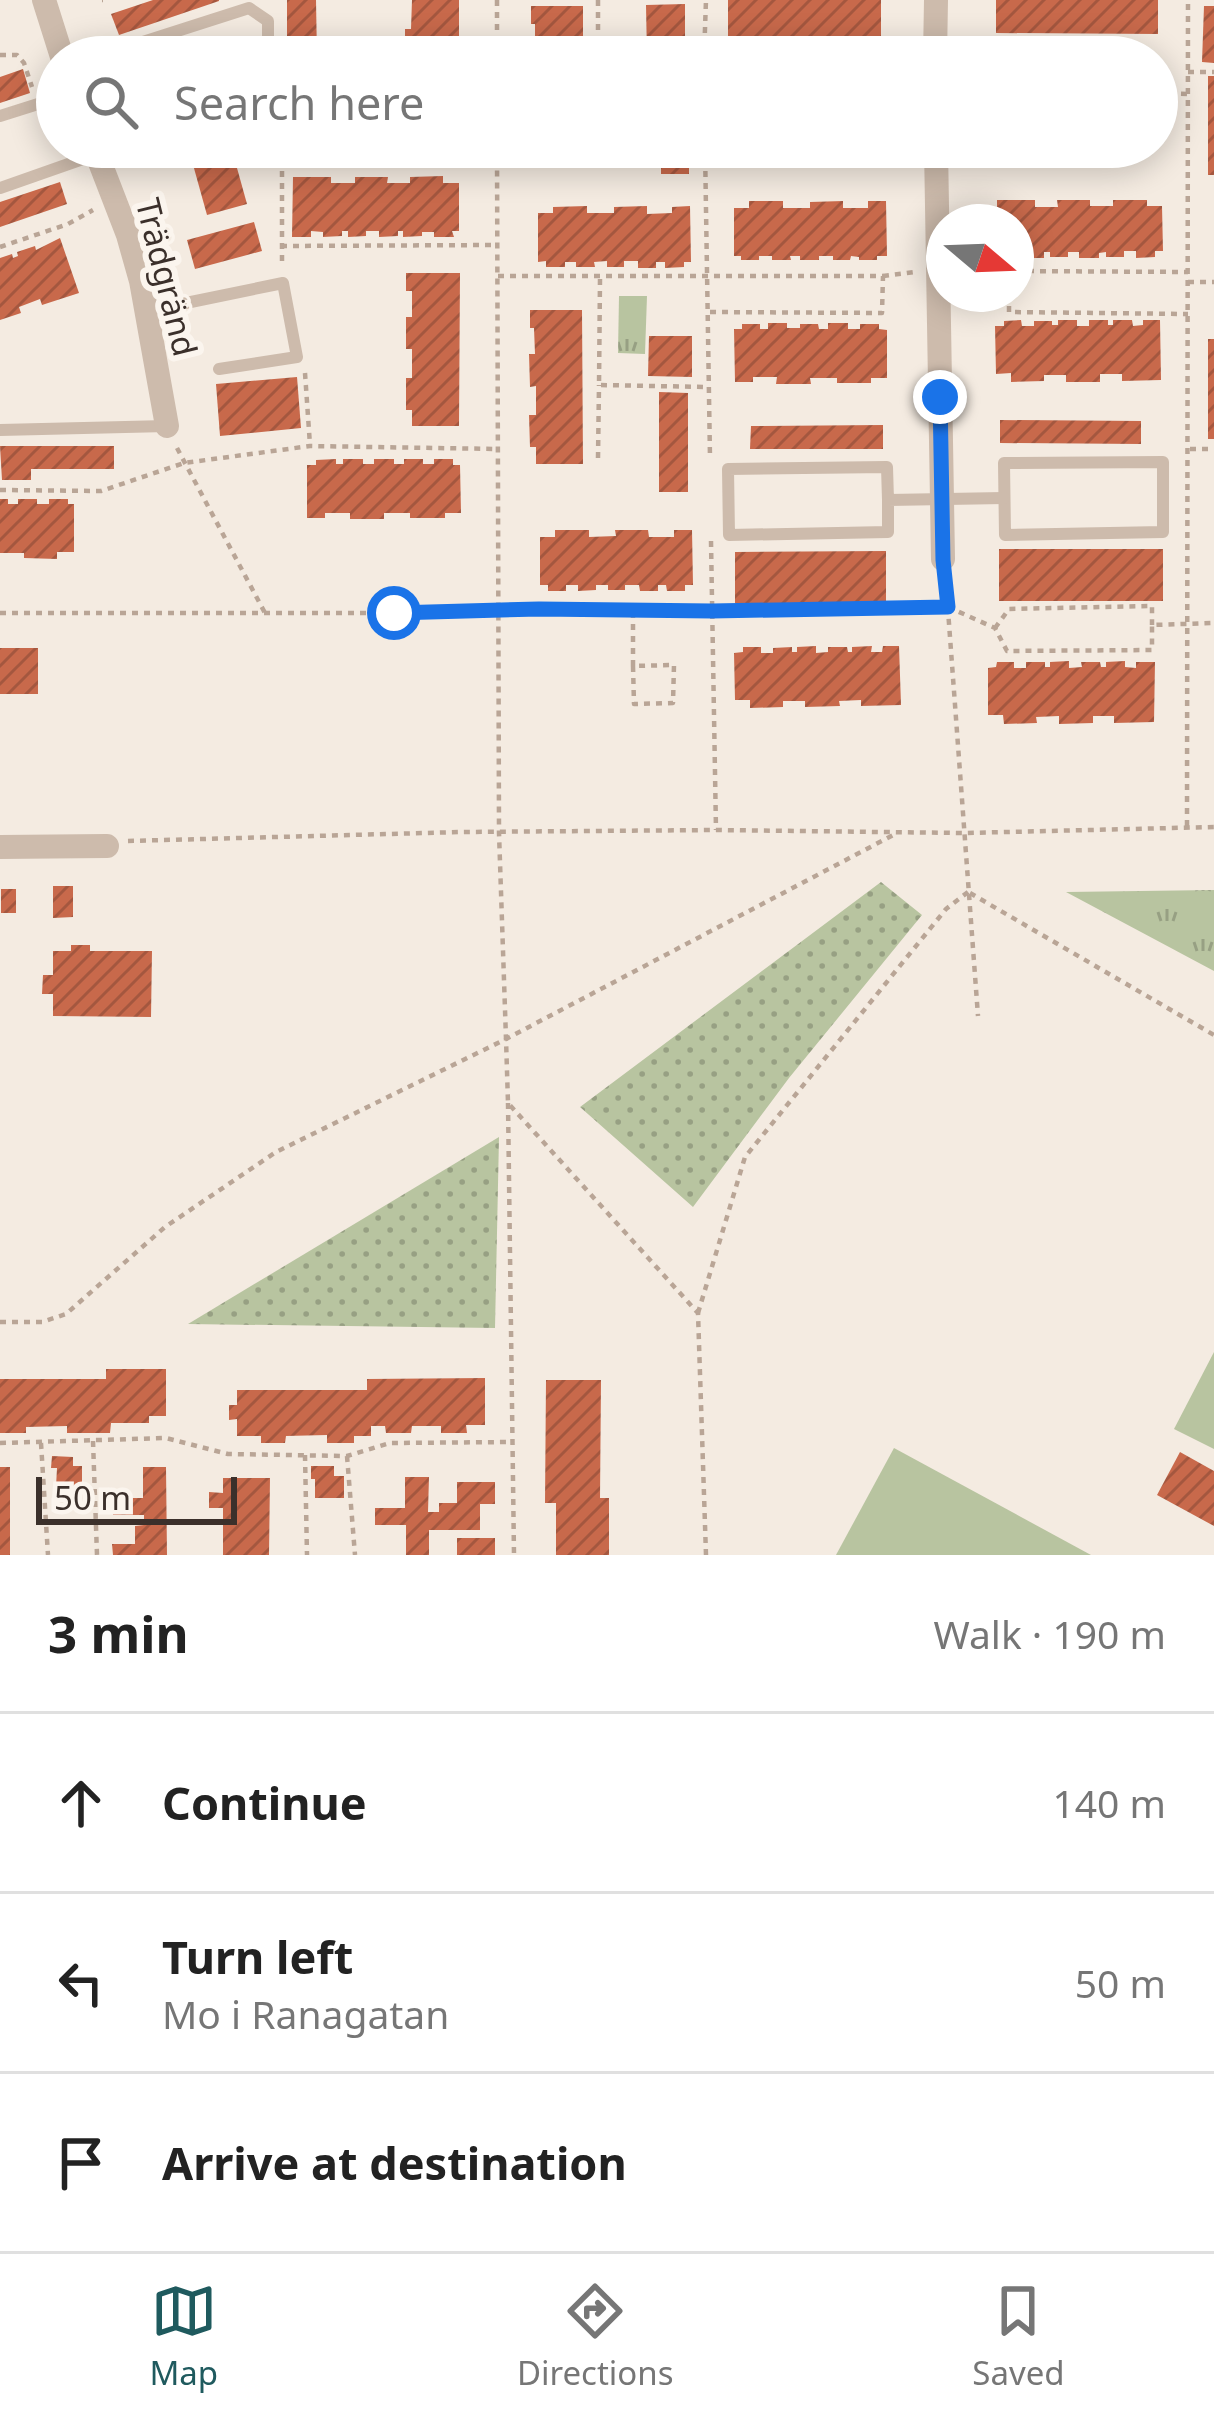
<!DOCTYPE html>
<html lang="en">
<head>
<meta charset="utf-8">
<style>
  body { margin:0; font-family:"Noto Sans",sans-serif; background:#f2f2f2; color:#222 }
  .compass { position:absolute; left:926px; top:204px; width:108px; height:108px; border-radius:50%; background:#fff; box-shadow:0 6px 30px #0003; rotate:109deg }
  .scale { position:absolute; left:36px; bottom:30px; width:201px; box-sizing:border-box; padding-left:12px; border:6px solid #3b302b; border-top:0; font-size:33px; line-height:42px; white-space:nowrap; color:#3b302b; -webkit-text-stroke:9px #fbf5ee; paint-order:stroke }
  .stop { position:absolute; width:36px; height:36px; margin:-27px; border:9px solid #1a73e8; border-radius:50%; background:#fff }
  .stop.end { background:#1a73e8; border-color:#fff; box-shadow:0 3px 12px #0008 }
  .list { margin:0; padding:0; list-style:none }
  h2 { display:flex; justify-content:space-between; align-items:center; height:156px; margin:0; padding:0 48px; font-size:51px }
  h2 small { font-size:39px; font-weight:400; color:#767676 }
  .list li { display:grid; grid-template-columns:78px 1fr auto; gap:36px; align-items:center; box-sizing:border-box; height:180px; padding:0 48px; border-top:3px solid #e0e0e0 }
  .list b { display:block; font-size:45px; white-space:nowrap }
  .list p { margin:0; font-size:39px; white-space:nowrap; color:#767676 }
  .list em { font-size:39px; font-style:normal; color:#767676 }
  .icon { flex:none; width:66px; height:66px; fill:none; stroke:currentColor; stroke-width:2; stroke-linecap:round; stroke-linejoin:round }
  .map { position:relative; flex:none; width:1214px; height:1555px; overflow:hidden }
  .search { position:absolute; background:#fff; box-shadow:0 6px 30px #0003; left:36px; right:36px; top:36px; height:132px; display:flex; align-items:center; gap:30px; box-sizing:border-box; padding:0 42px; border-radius:66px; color:#767676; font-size:45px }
  .sheet { height:696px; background:#fff }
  nav { display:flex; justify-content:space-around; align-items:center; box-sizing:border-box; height:168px; border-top:3px solid #e0e0e0; background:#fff; font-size:33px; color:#767676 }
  nav a { display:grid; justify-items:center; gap:6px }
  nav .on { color:#1f5a5e }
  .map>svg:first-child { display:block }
  .grass { fill:url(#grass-dots) }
  .park { fill:url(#park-tufts) }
  .pitch { fill:#b8c4a0 }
  .building { fill:url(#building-hatch) }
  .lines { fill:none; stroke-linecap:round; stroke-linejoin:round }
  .path { stroke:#b9a596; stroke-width:4.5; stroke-dasharray:6 6; stroke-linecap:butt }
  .lane { stroke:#cdbbac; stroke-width:12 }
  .street { stroke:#cdbbac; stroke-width:24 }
  .route { stroke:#1a73e8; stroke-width:15 }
  .labels { text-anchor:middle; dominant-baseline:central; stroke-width:12; stroke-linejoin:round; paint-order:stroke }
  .street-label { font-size:33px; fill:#3b302b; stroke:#fbf5ee }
</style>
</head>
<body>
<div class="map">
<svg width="1214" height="1555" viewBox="0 0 1214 1555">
  <defs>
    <pattern id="grass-dots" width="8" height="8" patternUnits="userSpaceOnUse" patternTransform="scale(3)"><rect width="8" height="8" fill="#b8c4a0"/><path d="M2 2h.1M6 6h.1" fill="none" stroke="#97a083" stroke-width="1.8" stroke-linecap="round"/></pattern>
    <pattern id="park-tufts" width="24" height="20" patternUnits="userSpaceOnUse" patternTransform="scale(3)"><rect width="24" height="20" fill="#b8c4a0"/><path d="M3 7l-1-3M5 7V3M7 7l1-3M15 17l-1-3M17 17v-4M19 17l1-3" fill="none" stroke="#97a083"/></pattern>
    <pattern id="building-hatch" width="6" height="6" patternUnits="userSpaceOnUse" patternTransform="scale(3)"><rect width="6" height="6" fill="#c8694b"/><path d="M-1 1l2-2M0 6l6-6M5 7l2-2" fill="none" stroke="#a4573f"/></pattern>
  </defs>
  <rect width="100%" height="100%" fill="#f4ebe1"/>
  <g class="grass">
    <path d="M881 882 922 915 789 1078 693 1207 580 1107Z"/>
    <path d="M499 1137 495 1328 188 1324Z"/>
  </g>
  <g class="park">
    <path d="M619 296H647L645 354 618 353Z"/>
    <path d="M1214 890V971L1066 892Z"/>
  </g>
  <g class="pitch">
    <path d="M1214 1352V1449L1174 1429Z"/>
    <path d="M894 1448 1091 1555H836Z"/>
  </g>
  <g class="building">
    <path d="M153 0H219V1L119 35 111 14Z"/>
    <path d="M287 0H316L317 57H287Z"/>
    <path d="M412 0H459V57H405V29H411Z"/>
    <path d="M728 0H881V40L728 39Z"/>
    <path d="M996 0H1158V34L996 33Z"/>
    <path d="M685 4V57H647L646 5Z"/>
    <path d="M531 6H583V57H530V49H535V24H531Z"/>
    <path d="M1204 6H1214V63L1202 62Z"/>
    <path d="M23 69 30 93 0 103V77Z"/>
    <rect x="1208" y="76" width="6" height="99"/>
    <rect x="536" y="147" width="47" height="10"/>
    <rect x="661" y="147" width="28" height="27"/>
    <rect x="748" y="147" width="132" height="16"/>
    <rect x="996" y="147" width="143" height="10"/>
    <path d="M232 150 247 204 207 215 192 161Z"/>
    <path d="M443 176V183H459V231H452L454 237H434V232H422V236L403 237V231H398V236L379 237V231H366V236L348 237V231H342V236L323 237V232L311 231V237H292L293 177H331V183H355V177H388L387 183H410V177Z"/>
    <path d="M60 182 67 204 0 227V202Z"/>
    <path d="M997 200H1035V207H1058L1057 200H1090V206H1113V200H1147V206H1162L1163 251H1155V257L1136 258V251H1124V257H1106V252L1099 253V258H1079V252H1068V257H1050V252H1044V258H1024V252H1016V222H997Z"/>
    <path d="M749 201H783V208H810V202L843 201V208H868V201H886L887 256H877V260H859V257L851 256 850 260H833V256H819V260H800V256H790L791 260H772V256H759V260H741V256H734V208H749Z"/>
    <path d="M587 206V213H614V207L647 206V214L672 213V207L690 206 691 262H684V267L665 268V262H656V268H638V261H624V267H607V261L594 262 595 267H576V262H565V267H546V261L538 262V213H553V207Z"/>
    <path d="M254 222 262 251 195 269 187 240Z"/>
    <path d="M60 238 79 293 42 305 40 299 19 307 21 313 0 320V258L12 254 13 258 18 256 17 252 35 246 36 250Z"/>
    <path d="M406 273H460L459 426H412V410H406V378H412V349H406V317H412V291H406Z"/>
    <path d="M530 310H582L583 464H536V447H530L529 415H536V386L530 387 529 354H535L534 328H530Z"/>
    <path d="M1021 320 1022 326H1034V321H1052V325H1058V320H1077V326H1089V320H1108V325H1113V320H1132L1133 326 1143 325V320H1160L1161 380 1122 381V374H1100V382H1066V375H1044V381L1011 382V373L996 374 995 326H1004V321Z"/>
    <path d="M768 323H787V328H800V324H818L819 329H828V323H848V329H860V324H879V329L887 330V378H871V383H837V378H810L811 384H776L777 377H753V382H735L734 329H742V324H760V329H768Z"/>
    <path d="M649 336H692V377L648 376Z"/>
    <rect x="1208" y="339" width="6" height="100"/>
    <path d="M297 377 301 428 220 436 216 384Z"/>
    <path d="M659 392 688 393V492H659Z"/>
    <path d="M1000 420 1141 421V444L1000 443Z"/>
    <path d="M883 425V449H750L751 426Z"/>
    <path d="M0 446H114V469H31V480H2Z"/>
    <path d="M336 459V464H343V459H363V464H374V459H394V464H404V459H423V464H434V459H453V465H460L461 513H445V518H410V513H384V519H350V513H325V518H307V465H316V460Z"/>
    <path d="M0 499H8V504H18V499H37V504H49V499H68V504H74V552H57V559L24 558V553H0Z"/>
    <path d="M555 530H589V537L616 536 615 530H648L649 537H674V530H692L693 585H685V591H667L666 585H658V591H640L639 585H625V590H608V585H596V590L578 591V585H566V591H548V585H540V537H555Z"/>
    <rect x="999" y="549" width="164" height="52"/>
    <path d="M886 551V603H735V552Z"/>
    <path d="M816 646V653L828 652V647H847L848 652H852V647L872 646 871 652H882L883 646H899L901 705 861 706V700L839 701 840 706 805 707V701H783V707L750 708V700H735L734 653 743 652V647H761V653H773V648L792 647V652H797V647Z"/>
    <rect x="0" y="648" width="38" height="46"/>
    <path d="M1069 661V668L1082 667 1081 662H1100L1101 667H1106V662L1125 661V667L1136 668V662H1155L1154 722 1114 723V716H1093V723L1059 724V716L1036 717 1037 723 1004 724 1003 715H988V668L996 667 997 662H1014V668H1026V662H1045V667H1050V662Z"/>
    <path d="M53 886H73V917L53 918Z"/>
    <rect x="1" y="889" width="15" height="24"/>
    <path d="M71 945H90V951H152L151 1017 53 1016V994H42L43 975H53V951H71Z"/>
    <path d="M106 1369H166V1416H149V1423H111L110 1433H67V1426L26 1427V1433H0V1379H106Z"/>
    <path d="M485 1378V1425H466L467 1433H441V1426H412L411 1433H386L385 1426H371V1436H354V1443H327V1435L286 1436 285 1443H261V1436H237V1419L229 1420V1405H237V1390H367V1379Z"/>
    <path d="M546 1380H601L600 1498H609V1555H556V1503H545Z"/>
    <path d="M1180 1452 1214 1471V1526L1157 1495Z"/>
    <path d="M52 1456 73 1457V1466H82V1488L56 1487 57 1468H51Z"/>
    <path d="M311 1466H334V1476H344V1498H315V1479H311Z"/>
    <rect x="0" y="1467" width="10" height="88"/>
    <path d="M143 1467H166L167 1555H113L112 1544H135V1526L144 1525V1515H113V1498H143Z"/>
    <path d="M405 1477H429L428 1512H439V1503H457V1482H495V1504H480V1530H429V1555H406V1525H375V1508H405Z"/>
    <path d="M223 1478H270L269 1555H223V1508H209V1492L223 1493Z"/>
    <rect x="457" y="1538" width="38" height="17"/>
  </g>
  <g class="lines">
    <g class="path">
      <path d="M102 0H103"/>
      <path d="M497 0V57"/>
      <path d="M598 0V57"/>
      <path d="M0 55H17L24 63 32 87"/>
      <path d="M704 57 706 0"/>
      <path d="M1188 72H1214"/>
      <path d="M1157 93 1187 94"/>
      <path d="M282 147V267"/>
      <path d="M599 147 600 156"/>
      <path d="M705 147 710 458"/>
      <path d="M281 246 497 245"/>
      <path d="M0 247 68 224 93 210"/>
      <path d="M1016 271 1188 272"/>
      <path d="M498 276H883L882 313 708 312"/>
      <path d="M883 276 914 272"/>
      <path d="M600 279 599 385 709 387"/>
      <path d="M1188 282H1214"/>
      <path d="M1009 294V312L1188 314"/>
      <path d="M305 373 310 445"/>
      <path d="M177 448 265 613"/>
      <path d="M1190 449H1214"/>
      <path d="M598 458 599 385"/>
      <path d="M0 490 101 491 184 463 310 446 498 449"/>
      <path d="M711 541 716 830"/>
      <path d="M946 583 978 1016"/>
      <path d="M0 613H437L539 609 712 611 948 607 995 628 1007 651 1152 650V625L1214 623"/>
      <path d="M995 628 1009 609 1152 606V625"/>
      <path d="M633 666 634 704 673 703 674 665 633 666V611"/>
      <path d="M1187 826 1188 0"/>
      <path d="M128 841 462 832 716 830 965 833 1214 827"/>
      <path d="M970 893 1214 1035"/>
      <path d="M508 1103 514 1555"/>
      <path d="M698 1313 745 1157 946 909 968 892"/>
      <path d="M0 1322H42L66 1314 165 1227 276 1152 506 1039 499 833 497 147"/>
      <path d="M93 1441 97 1555"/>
      <path d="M0 1443 166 1438 228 1454 347 1456 390 1443 511 1442"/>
      <path d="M41 1443 48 1555"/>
      <path d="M305 1455 307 1555"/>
      <path d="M347 1456 355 1555"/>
      <path d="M706 1555 698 1313 508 1103 506 1039 897 833"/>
    </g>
    <g class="lane">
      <path d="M96 57 249 8 268 21V57"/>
      <path d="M1007 57H1026"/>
      <path d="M0 116 57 98"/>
      <path d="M0 188 97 154"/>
      <path d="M147 311 283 283 297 357 219 369"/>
      <path d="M0 430 167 426"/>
      <path d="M1163 462V532L1005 535 1004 463Z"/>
      <path d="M888 500V532L729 535 728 469 887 467 888 500 1004 498"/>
    </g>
    <g class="street">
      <path d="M44 0 62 57"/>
      <path d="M935 57 936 0"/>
      <path d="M94 147 128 235 141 281 167 426"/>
      <path d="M936 147 943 559"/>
      <path d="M0 847 107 846"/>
    </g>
  </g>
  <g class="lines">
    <path class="route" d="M394 613 539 609 712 611 948 607 943 560 940 397"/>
  </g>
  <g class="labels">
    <g class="street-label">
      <text transform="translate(167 277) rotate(76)">Trädgränd</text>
    </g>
  </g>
</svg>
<svg class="compass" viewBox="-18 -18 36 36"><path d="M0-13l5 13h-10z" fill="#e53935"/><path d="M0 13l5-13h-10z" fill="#767676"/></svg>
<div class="scale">50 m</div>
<div class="stop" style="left:394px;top:613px"></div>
<div class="stop end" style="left:940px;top:397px"></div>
<div class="search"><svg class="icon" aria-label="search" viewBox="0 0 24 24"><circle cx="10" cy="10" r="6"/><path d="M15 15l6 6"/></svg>Search here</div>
</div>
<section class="sheet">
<h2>3 min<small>Walk · 190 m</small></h2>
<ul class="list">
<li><svg class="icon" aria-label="ahead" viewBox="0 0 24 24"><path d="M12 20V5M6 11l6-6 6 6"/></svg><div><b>Continue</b></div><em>140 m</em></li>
<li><svg class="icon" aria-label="left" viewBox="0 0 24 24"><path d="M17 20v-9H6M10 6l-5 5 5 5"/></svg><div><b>Turn left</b><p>Mo i Ranagatan</p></div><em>50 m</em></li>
<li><svg class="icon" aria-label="arrive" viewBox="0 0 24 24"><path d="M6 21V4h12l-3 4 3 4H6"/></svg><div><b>Arrive at destination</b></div></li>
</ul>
</section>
<nav>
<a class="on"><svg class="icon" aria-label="map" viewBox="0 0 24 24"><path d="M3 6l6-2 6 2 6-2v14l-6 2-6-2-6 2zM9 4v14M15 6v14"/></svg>Map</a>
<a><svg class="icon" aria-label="directions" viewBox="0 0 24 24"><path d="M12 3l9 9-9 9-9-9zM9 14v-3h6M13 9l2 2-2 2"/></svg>Directions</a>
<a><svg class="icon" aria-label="saved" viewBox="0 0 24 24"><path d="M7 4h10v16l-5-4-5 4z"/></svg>Saved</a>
</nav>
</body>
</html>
